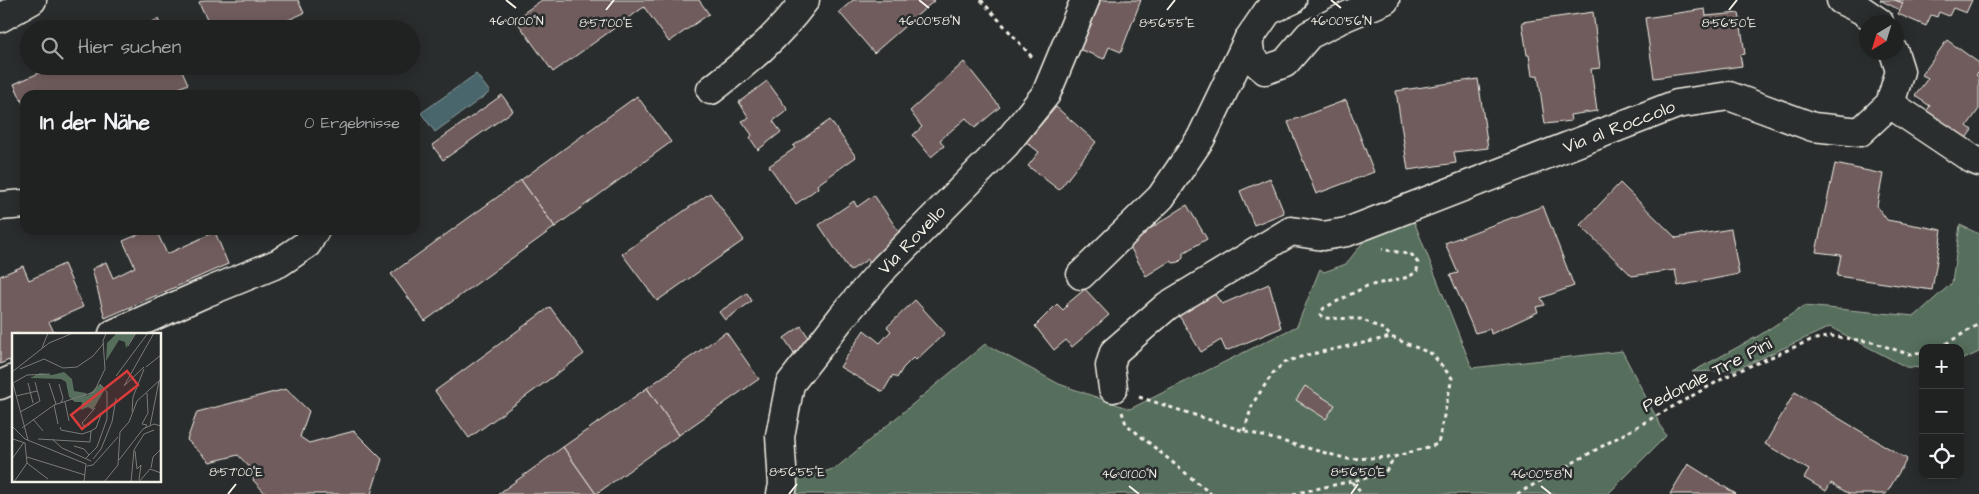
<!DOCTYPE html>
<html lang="de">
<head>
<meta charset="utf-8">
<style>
  body { margin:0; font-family:"Architects Daughter",sans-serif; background:#2d2f2f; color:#f1f3f6 }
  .controls { position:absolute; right:15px; bottom:15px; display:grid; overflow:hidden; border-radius:10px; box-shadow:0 2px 12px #0003 }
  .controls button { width:45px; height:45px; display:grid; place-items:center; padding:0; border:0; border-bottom:1px solid #3d3f40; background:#202222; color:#f1f3f6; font:25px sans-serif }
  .compass { position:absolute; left:1859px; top:15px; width:45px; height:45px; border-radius:50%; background:#202222; box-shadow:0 2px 12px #0003; rotate:218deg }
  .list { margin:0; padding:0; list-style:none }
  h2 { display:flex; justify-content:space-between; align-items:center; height:65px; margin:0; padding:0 20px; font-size:21px }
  h2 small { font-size:16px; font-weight:400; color:#a2a4a5 }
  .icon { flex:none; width:28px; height:28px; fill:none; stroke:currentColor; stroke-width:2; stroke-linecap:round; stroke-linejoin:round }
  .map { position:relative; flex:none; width:1979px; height:494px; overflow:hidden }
  .search { position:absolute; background:#202222; box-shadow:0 2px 12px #0003; left:20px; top:20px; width:400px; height:55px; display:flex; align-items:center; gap:12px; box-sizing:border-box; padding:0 18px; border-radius:28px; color:#a2a4a5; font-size:19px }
  .panel { position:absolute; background:#202222; box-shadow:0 2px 12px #0003; left:20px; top:90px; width:400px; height:145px; border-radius:15px }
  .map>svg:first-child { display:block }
  .green { fill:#566e5c; stroke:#a5b0a2 }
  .water { fill:#48666c; stroke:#8d9e9e }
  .building { fill:#6f5c5c; stroke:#f4f1e8 }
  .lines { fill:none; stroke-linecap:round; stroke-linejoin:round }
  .minor-casing { stroke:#f4f1e8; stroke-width:31 }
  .path { stroke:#f4f1e8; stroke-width:3; stroke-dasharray:4 4; stroke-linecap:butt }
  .minor { stroke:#2a2d2e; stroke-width:28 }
  .ticks { fill:none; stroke:#f4f1e8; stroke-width:2 }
  .labels { text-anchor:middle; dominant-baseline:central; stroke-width:5; stroke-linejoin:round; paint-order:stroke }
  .street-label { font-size:18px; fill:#f4f1e8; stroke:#2a2d2e }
  .inset-road { fill:none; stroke:#7b7b78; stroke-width:1 }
  .view { fill:#d93c3b; fill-opacity:0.15; stroke:#d93c3b; stroke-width:2.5 }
  .inset-edge { fill:none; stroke:#f4f1e8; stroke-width:2.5 }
  .ticks-label { font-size:12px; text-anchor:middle; fill:#f4f1e8; stroke:#2a2d2e; stroke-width:5; stroke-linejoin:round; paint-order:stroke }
</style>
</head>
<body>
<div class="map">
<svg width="1979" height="494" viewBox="0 0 1979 494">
  <rect width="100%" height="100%" fill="#2a2d2e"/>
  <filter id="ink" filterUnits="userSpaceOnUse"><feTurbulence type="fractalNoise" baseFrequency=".02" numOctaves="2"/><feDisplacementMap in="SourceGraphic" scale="10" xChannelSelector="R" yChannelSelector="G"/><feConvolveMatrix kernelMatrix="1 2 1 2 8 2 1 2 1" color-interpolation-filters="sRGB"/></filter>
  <g filter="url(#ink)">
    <g class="green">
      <path d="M1413 219 1472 368 1622 351 1666 436 1608 494H781L783 485 836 468 985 344 1059 384 1130 409 1297 326 1320 269 1324 272 1346 264 1364 241Z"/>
      <path d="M1960 225 1979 234V352L1960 361V348H1923V368L1906 367 1830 327 1735 370 1692 372 1760 335 1804 306 1915 316 1952 283Z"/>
    </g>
    <path class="water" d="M476 74 490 92 435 132 421 113Z"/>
    <g class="building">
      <path d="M204 0H298L304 13 268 29H211L199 2Z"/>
      <path d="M542 0H699L709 14 669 42 644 7 553 72 515 19Z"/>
      <path d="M853 0H935L874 53 839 12Z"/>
      <path d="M1093 0H1141L1121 52 1109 47 1104 59 1074 47Z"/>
      <path d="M1880 0H1895L1903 3 1900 10Z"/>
      <path d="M1895 0H1972L1966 13 1953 8 1949 16 1939 12 1937 17 1931 15 1926 26 1898 14 1903 3Z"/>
      <path d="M1705 9 1706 16 1739 13 1745 54 1740 55 1742 66 1654 78 1645 18Z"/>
      <path d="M1593 12 1600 68 1591 69 1597 111 1570 115 1571 121 1545 124 1538 75 1532 76 1529 55H1527L1522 22Z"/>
      <path d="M158 19 162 29H137Z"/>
      <path d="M1947 40 1979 63V72L1976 75 1979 77V109L1967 126 1972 130 1961 145 1922 117 1930 106 1915 96 1928 78 1922 75Z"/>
      <path d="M964 62 1000 107 975 128 966 118 940 140 944 146 931 157 913 135 922 127 910 111Z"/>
      <path d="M55 66H180L188 84 163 95H25V108L14 84Z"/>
      <path d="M1478 79 1488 148 1454 152 1456 163 1408 170 1396 91Z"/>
      <path d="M767 81 788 110 773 121 781 132 758 150 750 138 752 135 742 121 749 118 739 102Z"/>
      <path d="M502 95 513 111 443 160 432 145Z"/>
      <path d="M637 96 671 142 555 227 521 180Z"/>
      <path d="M1346 100 1374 172 1316 194 1288 122Z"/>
      <path d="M1056 107 1096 142 1059 190 1028 166 1039 152 1026 142Z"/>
      <path d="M830 120 856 157 817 185 818 188 796 204 769 166 795 148 793 146Z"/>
      <path d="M1835 164 1883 174 1877 206 1887 220 1942 230 1932 290 1837 276 1841 255 1816 252Z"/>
      <path d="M1270 178 1284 213 1254 225 1240 191Z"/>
      <path d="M521 180 555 227 425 321 391 274Z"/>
      <path d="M1620 183 1676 238 1731 229 1739 274 1678 286 1675 270 1632 276 1580 225Z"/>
      <path d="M710 193 744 240 657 301 622 254Z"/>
      <path d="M874 195 901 235 885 246 887 250 870 262 868 259 850 271 819 225 854 201 857 207Z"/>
      <path d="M1187 205 1207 239 1183 253V258L1179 262 1174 263 1170 261 1146 276 1128 243Z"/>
      <path d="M1543 206 1574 286 1541 298 1545 305 1536 307 1538 312 1491 334 1490 329 1475 333 1450 275 1458 273 1445 243Z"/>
      <path d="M149 230H156L167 254 215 232 228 264 105 318 92 269 106 262 113 278 135 267 123 241Z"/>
      <path d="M64 264 83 307 49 322 55 334H14V363L11 364 9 360 0 364V276L23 266 29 280Z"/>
      <path d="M1269 284 1281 328 1226 351 1221 340 1201 352 1175 309 1209 287 1222 304Z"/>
      <path d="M1085 289 1109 315 1072 347 1066 340 1054 350 1035 326 1057 304 1063 310 1067 306 1066 305Z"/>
      <path d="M747 293 752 301 725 320 719 312Z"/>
      <path d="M915 300 945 333 916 360 913 358 903 368 897 378 893 375 883 392 840 367 864 330 880 343 891 331 887 327Z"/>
      <path d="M550 307 584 354 469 438 435 391Z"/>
      <path d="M801 326 811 341 794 353 784 338Z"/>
      <path d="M726 332 759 379 679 435 647 388Z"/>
      <path d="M1305 386 1335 405 1326 419 1296 400Z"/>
      <path d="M647 388 679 435 596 494 563 447Z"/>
      <path d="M286 389 309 411 300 437 309 443 354 431 382 459 371 494H266L253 480 255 473 238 455 210 462 187 440 197 412Z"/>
      <path d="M1795 392 1907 459 1886 494H1849L1831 483 1826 491 1804 478 1809 470 1765 444Z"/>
      <path d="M563 447 596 494H498Z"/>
      <path d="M1688 464 1736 494H1670Z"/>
    </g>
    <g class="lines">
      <g class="minor-casing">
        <g id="minor">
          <path d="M1292 0 1268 11 1248 40 1251 58 1265 70 1285 63 1309 35 1347 16 1385 0"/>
          <path d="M1841 0 1860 9 1879 22"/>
          <path d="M0 18 32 0"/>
          <path d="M711 90C748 61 776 39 805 0"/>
          <path d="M1890 104 1972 159 1979 162"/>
          <path d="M0 206 25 204"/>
          <path d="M1081 275 1161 197 1201 138 1248 40"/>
          <path d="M113 334 205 293 279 263 307 244 315 230"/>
          <path d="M0 385 14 379"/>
          <path d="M1113 388 1110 366 1114 352 1167 306 1291 231 1323 236 1347 232 1677 104 1729 96 1813 127 1860 132 1890 104 1900 71 1894 52"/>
          <path d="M781 494 783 485 780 436 790 384 842 317 885 267 1005 145 1046 94 1085 0"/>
        </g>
      </g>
      <g class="path">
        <path d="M981 0 1032 57"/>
        <path d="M1939 348 1979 324"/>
        <path d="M1139 397 1244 431 1348 459 1394 457 1438 444 1452 378 1432 354 1391 337 1385 330 1361 319 1323 318 1320 314 1324 308 1367 286 1409 277 1417 271 1418 263 1412 255 1382 249"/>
        <path d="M1122 412 1126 424 1211 494"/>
        <path d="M1244 431 1253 403 1273 373 1285 362 1307 355 1391 337"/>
        <path d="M1352 482 1362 494"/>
        <path d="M1293 494 1384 474 1394 458"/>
        <path d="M1517 494 1731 374 1811 340 1831 336 1872 342 1908 354 1923 352"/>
      </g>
      <use href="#minor" class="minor"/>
    </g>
  </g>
  <path class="ticks" d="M506 0 516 8M919 0 929 8M1331 0 1341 8M606 10 614 0M1167 10 1175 0M1729 10 1737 0M1129 486 1139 494M1541 486 1551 494M228 494 236 484M789 494 797 484M1351 494 1358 484"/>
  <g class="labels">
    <g class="street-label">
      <text transform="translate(1619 127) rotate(-21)">Via al Roccolo</text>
      <text transform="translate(912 240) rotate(-46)">Via Rovello</text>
      <text transform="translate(1707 375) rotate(-27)">Pedonale Tre Pini</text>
    </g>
  </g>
  <g transform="translate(12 333)">
    <rect width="149" height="149" fill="#2a2d2e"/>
    <path d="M105 0H124L114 15 113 9 107 7 94 28 95 10ZM52 39 60 46 62 58 74 60 75 63 88 51 93 56 81 77 76 74 69 77 70 69H63L57 64 54 49 49 46 18 45 28 40 40 42Z" fill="#566e5c"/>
    <path class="inset-road" d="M116 13 124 0M30 15 36 0M132 34 112 53 142 0M134 34 149 22M8 36 32 26 51 35 65 34 81 23 92 10M0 39 37 10 61 0M104 43 136 0M0 47 16 107M1 50 15 42 38 41M16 50 21 70M37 50 44 71M47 51 51 65 49 70M4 63 25 58M53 69 57 88M42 72 46 91M8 79 28 68 23 49M120 79 121 64 132 36M21 86 31 98M0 93 13 106 74 131 72 149M138 93 147 48M10 95 42 72 82 59 93 36 91 8 94 0M133 95 135 92 130 91 136 80 135 60M79 98 84 95 90 79 77 92 72 93 70 90 83 75M1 106 13 110 15 130M26 106 78 109 79 98 70 101 49 97 48 94M40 106 50 115 79 128M62 113 72 116 77 122M123 118 125 136 129 132 127 147M15 124 73 142M74 125 85 114 95 86V59L88 51M0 126 12 109M81 126 89 116 100 89 104 65M107 127 131 96 142 91 149 93M15 130 36 146M75 133 81 132 106 104M139 135 141 124 149 116M2 149 15 130M92 149 106 132 108 99 117 89 125 68 149 46M119 149 122 117 132 101 142 97M127 149 138 136 149 140"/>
    <path class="view" d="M115 38 126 52 70 96 59 82Z"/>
    <rect width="149" height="149" class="inset-edge"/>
  </g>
  <g class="ticks-label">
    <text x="929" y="25">46°00'58"N</text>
    <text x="1341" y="25">46°00'56"N</text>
    <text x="516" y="25">46°01'00"N</text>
    <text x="606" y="27">8°57'00"E</text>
    <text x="1167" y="27">8°56'55"E</text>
    <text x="1729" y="27">8°56'50"E</text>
    <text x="236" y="476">8°57'00"E</text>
    <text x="797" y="476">8°56'55"E</text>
    <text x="1358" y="476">8°56'50"E</text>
    <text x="1129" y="478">46°01'00"N</text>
    <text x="1541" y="478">46°00'58"N</text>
  </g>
</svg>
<div class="controls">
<button>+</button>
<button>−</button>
<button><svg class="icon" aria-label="locate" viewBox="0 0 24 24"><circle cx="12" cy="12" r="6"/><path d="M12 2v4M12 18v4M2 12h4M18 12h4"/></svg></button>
</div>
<svg class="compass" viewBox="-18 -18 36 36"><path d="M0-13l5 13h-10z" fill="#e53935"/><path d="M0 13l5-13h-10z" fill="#a2a4a5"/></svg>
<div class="search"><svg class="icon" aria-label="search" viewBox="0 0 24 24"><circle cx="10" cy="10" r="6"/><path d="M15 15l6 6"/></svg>Hier suchen</div>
<section class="panel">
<h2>In der Nähe<small>0 Ergebnisse</small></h2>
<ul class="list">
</ul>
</section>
</div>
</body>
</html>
